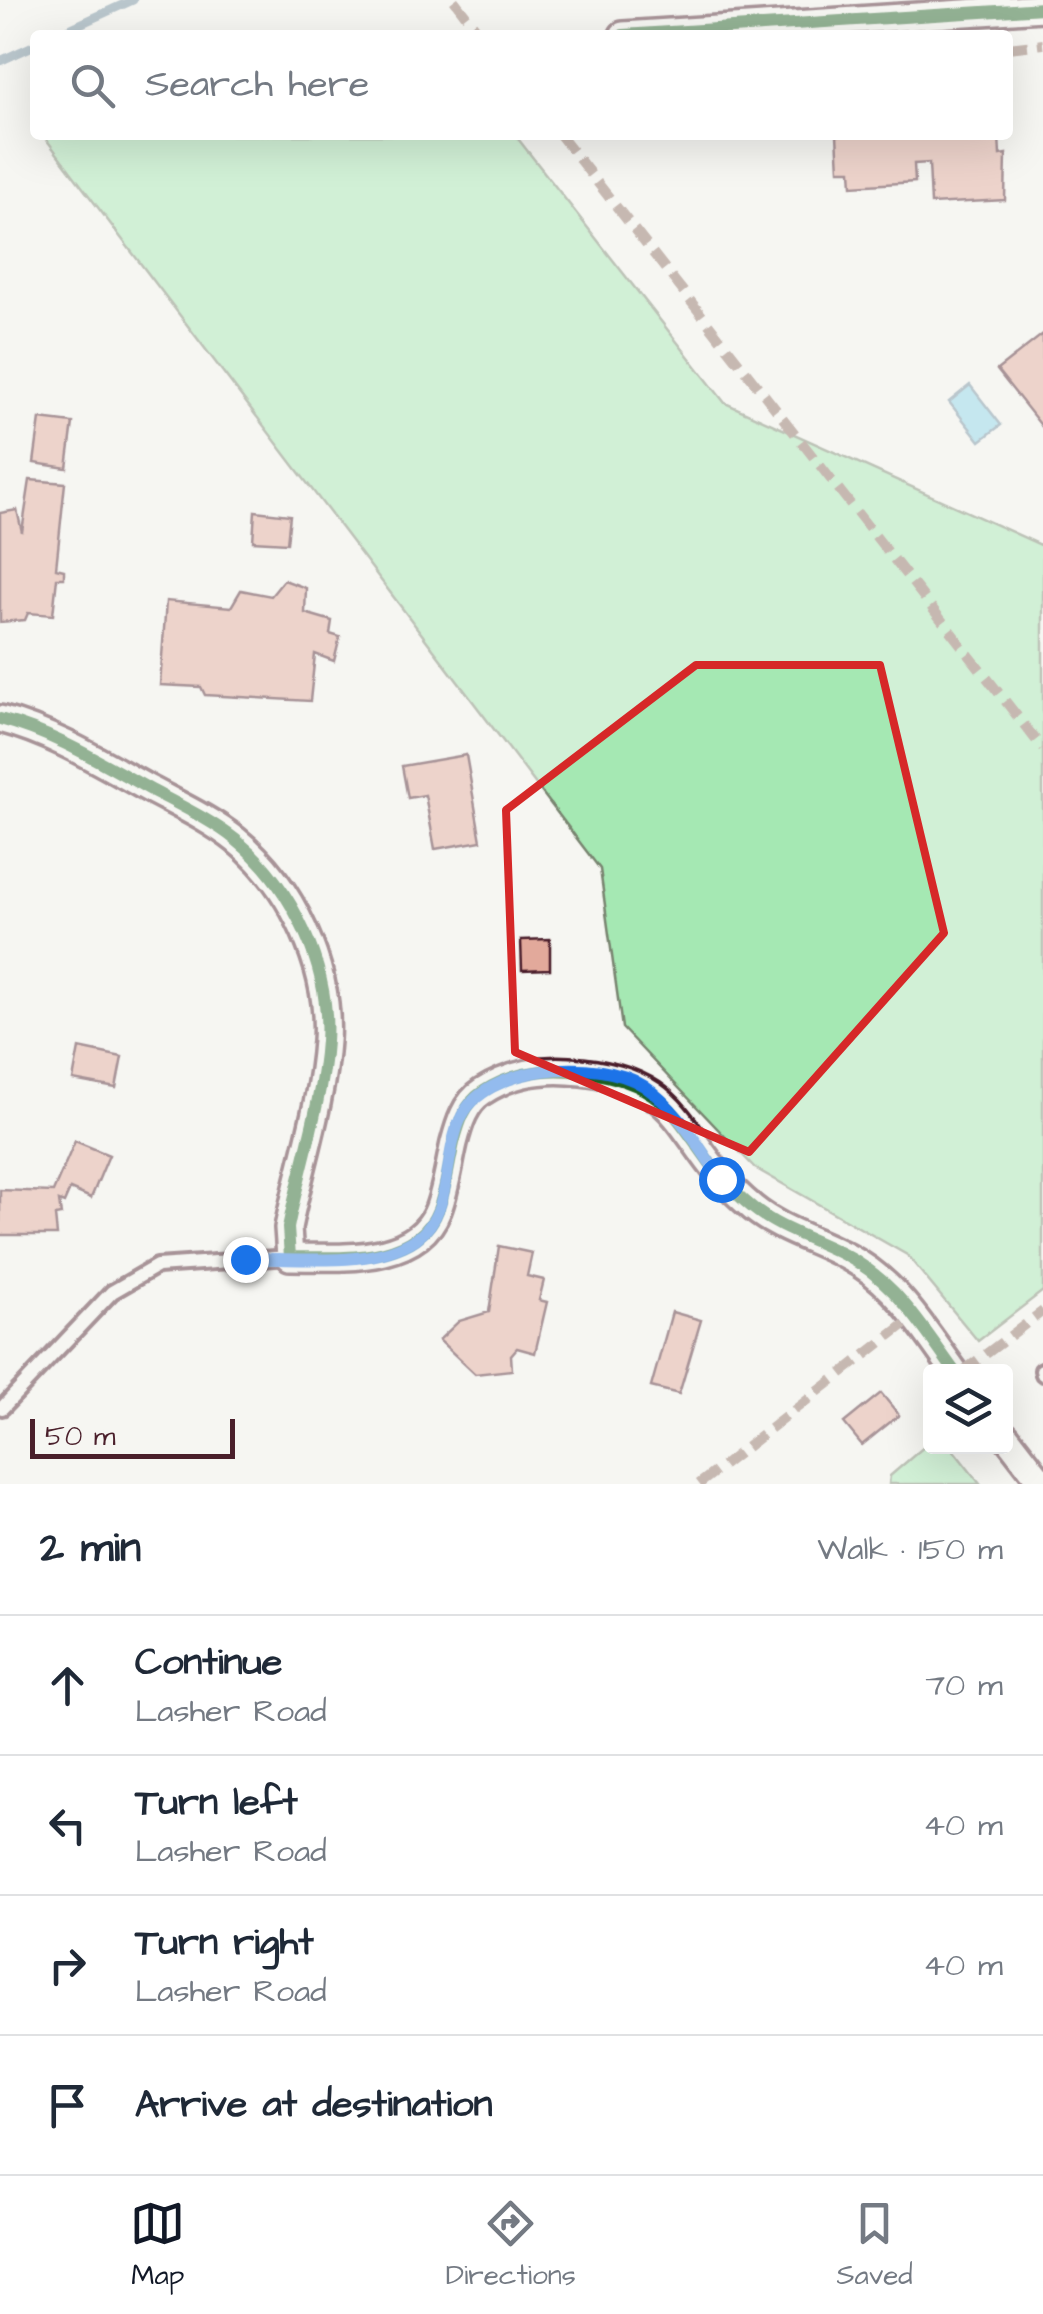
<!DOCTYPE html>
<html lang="en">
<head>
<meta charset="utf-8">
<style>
  body { margin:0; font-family:"Architects Daughter",sans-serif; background:#f2f2f3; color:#1f2937 }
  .controls { position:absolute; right:30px; bottom:30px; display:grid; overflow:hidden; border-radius:10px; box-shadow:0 10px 40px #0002 }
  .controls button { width:90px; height:90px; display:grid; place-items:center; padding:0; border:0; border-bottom:2px solid #e0e1e3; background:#fff; color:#1f2937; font:50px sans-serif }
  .scale { position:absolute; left:30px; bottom:25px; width:205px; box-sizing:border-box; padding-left:10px; border:5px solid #4a1f2b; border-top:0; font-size:28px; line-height:35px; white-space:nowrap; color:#4a1f2b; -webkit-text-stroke:8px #f6f6f2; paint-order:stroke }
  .stop { position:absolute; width:30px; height:30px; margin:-22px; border:8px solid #1a73e8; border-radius:50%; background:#fff }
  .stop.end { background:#1a73e8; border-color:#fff; box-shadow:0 2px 10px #0008 }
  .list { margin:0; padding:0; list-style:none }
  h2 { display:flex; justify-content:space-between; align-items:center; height:130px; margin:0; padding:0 40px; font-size:42px }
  h2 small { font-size:32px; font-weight:400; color:#747a83 }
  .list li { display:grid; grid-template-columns:65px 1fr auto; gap:30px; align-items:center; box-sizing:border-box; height:140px; padding:0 40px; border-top:2px solid #e0e1e3 }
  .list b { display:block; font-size:38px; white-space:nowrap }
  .list p { margin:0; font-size:32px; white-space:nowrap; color:#747a83 }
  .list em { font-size:32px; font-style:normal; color:#747a83 }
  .icon { flex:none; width:55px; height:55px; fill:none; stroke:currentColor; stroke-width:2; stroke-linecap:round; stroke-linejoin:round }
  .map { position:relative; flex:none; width:1043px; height:1484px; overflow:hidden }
  .search { position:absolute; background:#fff; box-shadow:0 10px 40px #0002; left:30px; right:30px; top:30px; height:110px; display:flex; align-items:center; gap:25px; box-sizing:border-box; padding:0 35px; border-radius:10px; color:#747a83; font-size:38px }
  .sheet { height:690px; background:#fff }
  nav { display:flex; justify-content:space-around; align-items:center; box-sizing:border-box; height:140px; border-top:2px solid #e0e1e3; background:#fff; font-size:28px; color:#747a83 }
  nav a { display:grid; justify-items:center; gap:5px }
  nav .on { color:#111827 }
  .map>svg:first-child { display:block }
  .green { fill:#a5e8b3; stroke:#78846f; stroke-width:2.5 }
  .water { fill:#8ad4ea; stroke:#708c9e; stroke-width:2.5 }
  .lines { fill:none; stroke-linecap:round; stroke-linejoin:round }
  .stream { stroke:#708c9e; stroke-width:9 }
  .building { fill:#e2a99b; stroke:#4a1f2b; stroke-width:2.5 }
  .service-casing { stroke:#4a1f2b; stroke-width:20 }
  .minor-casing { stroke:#4a1f2b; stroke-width:32 }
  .service { stroke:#f6f6f2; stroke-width:12 }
  .minor { stroke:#f6f6f2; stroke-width:25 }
  .quiet { stroke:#8d6e63; stroke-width:10; stroke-dasharray:20 10; stroke-linecap:butt }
  .cycleway-casing { stroke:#f6f6f2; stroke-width:19 }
  .cycleway { stroke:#1b5e20; stroke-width:12 }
  .route { stroke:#1a73e8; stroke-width:12 }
  .marked { fill:none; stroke:#d62828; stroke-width:8; stroke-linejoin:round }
</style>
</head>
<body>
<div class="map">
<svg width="1043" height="1484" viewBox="0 0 1043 1484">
  <rect width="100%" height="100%" fill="#f6f6f2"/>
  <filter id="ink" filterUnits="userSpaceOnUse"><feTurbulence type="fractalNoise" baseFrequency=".01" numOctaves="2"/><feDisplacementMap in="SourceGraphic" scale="20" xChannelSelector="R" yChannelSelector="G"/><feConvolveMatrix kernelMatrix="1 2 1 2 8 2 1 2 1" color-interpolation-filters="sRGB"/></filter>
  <g filter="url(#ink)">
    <g class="green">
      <path d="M43 135H515L725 403 1043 546V1291L978 1341 907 1255 755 1168 622 1028 600 869Z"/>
      <path d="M926 1445 951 1447 980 1484H889L890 1476Z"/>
    </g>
    <path class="water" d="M970 385 1001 425 980 441 949 402Z"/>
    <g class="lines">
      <g class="stream">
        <path d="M56 35 133 0"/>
        <path d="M0 61 35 45"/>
      </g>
    </g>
    <g class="building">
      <path d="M837 135H999L1000 155 1006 154 1005 200 931 204 929 163 914 164 915 182 852 186 851 170H839Z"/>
      <path d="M1043 334V428L997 370Z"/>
      <path d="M40 419 73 423 67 468 34 463Z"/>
      <path d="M30 480 65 483 56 568 64 570V578H57L53 615 28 613 25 620 0 622V513L17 510 22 532Z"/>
      <path d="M255 511 290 515 287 543 253 541Z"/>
      <path d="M284 580 306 588 305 613 332 621 330 634 340 637 334 661 315 654 310 701 205 695 201 687 160 685 166 601 231 607 241 590 271 596Z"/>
      <path d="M466 755 481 841 435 849 425 795 408 798 402 766Z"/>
      <path d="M550 939V969L522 970 521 940Z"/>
      <path d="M79 1048 122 1057 116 1088 73 1080Z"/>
      <path d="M75 1141 109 1155 91 1198 70 1189 64 1203 59 1201 61 1215 55 1216 57 1235H0V1190L53 1192Z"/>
      <path d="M499 1246 532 1253 527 1276 544 1280 539 1300 547 1302 535 1353 517 1348 511 1355 512 1370 475 1374 439 1340 459 1321 489 1312Z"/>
      <path d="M672 1312 701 1320 679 1394 651 1387Z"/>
      <path d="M881 1393 899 1415 862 1445 844 1423Z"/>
    </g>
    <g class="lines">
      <g class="service-casing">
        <g id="service">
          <path d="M1042 1370 1043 1374"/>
          <path d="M2 1408 112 1292 157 1266 290 1257"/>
        </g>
      </g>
      <g class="minor-casing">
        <g id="minor">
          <path d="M623 35 1043 8"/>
          <path d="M0 719C54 733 102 763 151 790 179 805 211 820 236 840 292 885 331 969 326 1041 322 1103 300 1167 288 1228L290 1257C338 1257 417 1265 438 1210 446 1189 449 1165 454 1143 459 1124 465 1103 482 1092 509 1074 538 1069 569 1071 692 1079 673 1143 753 1208 785 1234 827 1242 860 1264 900 1289 928 1335 955 1372"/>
          <path d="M1006 1436 1043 1484"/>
        </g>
      </g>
      <use href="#service" class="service"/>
      <use href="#minor" class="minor"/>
      <g class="quiet">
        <path d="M454 0 481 35"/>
        <path d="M1008 48 1043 44"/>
        <path d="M560 135 1043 749"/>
        <path d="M962 1372 1043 1311"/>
        <path d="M699 1484 914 1317"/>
      </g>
      <g class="cycleway-casing">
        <g id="cycleway">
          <path d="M623 35 1043 8"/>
          <path d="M0 719C54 733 102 763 151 790 179 805 211 820 236 840 292 885 331 969 326 1041 322 1103 300 1167 288 1228L290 1257C338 1257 417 1265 438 1210 446 1189 449 1165 454 1143 459 1124 465 1103 482 1092 509 1074 538 1069 569 1071 692 1079 673 1143 753 1208 785 1234 827 1242 860 1264 900 1289 928 1335 955 1372"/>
        </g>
      </g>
      <use href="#cycleway" class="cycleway"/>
    </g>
  </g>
  <g class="lines" filter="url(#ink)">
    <path class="route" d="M245 1259C297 1257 371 1269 416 1239 453 1214 443 1157 460 1120 484 1064 598 1056 644 1086 678 1109 698 1146 721 1179"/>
  </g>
  <path d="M0 0H1043V1484H0ZM696 665H880L944 933 749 1152 515 1052 506 810Z" fill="#f6f6f2" fill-opacity=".55" fill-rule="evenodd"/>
  <path class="marked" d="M696 665H880L944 933 749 1152 515 1052 506 810Z"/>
</svg>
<div class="controls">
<button><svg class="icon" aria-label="layers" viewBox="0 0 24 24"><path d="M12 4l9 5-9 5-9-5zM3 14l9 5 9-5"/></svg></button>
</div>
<div class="scale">50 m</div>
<div class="stop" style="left:721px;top:1179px"></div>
<div class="stop end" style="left:245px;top:1259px"></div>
<div class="search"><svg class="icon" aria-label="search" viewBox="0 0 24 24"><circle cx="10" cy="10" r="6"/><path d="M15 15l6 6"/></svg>Search here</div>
</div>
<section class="sheet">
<h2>2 min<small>Walk · 150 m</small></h2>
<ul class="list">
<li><svg class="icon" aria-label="ahead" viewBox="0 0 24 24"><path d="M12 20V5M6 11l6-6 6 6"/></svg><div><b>Continue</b><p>Lasher Road</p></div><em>70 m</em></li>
<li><svg class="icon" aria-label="left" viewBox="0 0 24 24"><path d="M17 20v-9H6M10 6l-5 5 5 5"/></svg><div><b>Turn left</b><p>Lasher Road</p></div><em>40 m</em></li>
<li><svg class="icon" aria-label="right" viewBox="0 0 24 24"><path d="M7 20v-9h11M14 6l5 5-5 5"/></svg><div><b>Turn right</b><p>Lasher Road</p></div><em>40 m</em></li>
<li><svg class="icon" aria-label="arrive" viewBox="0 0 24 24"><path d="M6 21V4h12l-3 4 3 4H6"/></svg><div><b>Arrive at destination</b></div></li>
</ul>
</section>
<nav>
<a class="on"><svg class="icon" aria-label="map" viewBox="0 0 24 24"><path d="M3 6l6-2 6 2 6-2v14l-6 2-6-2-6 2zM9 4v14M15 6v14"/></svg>Map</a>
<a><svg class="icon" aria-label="directions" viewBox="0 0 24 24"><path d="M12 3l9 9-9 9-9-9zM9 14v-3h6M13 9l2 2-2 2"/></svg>Directions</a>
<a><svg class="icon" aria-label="saved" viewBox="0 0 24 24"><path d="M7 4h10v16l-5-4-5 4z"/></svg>Saved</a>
</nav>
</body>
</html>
